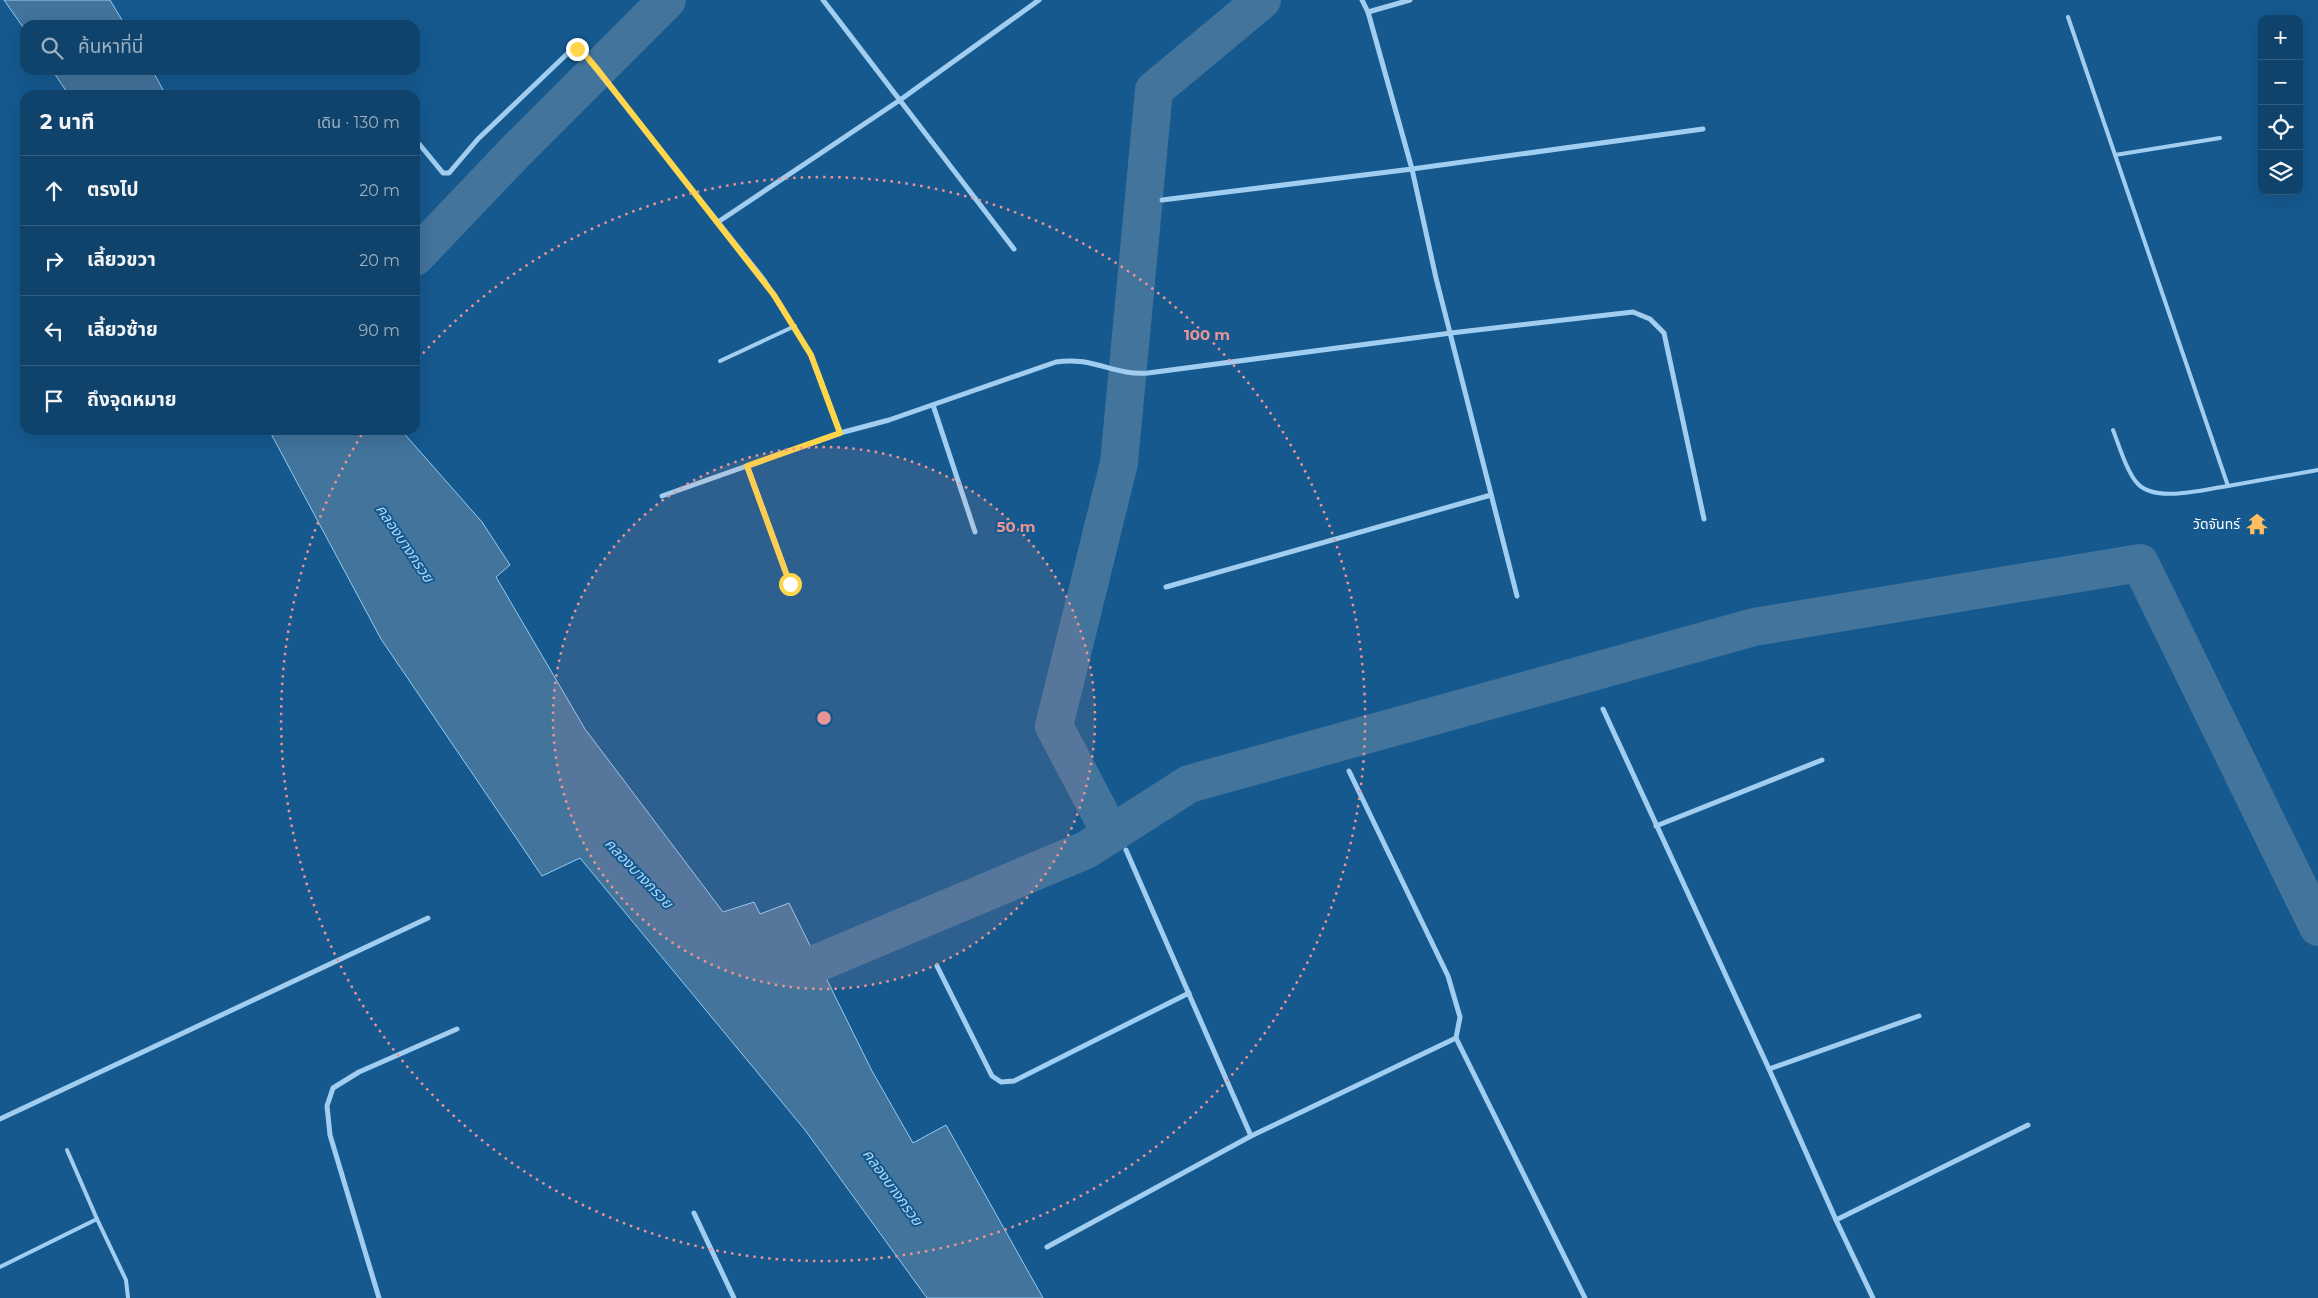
<!DOCTYPE html>
<html lang="th">
<head>
<meta charset="utf-8">
<style>
  body { margin:0; font-family:Montserrat,"Noto Sans Thai",sans-serif; background:#1e4e73; color:#f1f3f6 }
  .controls { position:absolute; right:15px; top:15px; display:grid; overflow:hidden; border-radius:10px; box-shadow:0 5px 20px #0002 }
  .controls button { width:45px; height:45px; display:grid; place-items:center; padding:0; border:0; border-bottom:1px solid #305c7e; background:#10436b; color:#f1f3f6; font:25px sans-serif }
  .stop { position:absolute; width:15px; height:15px; margin:-11px; border:4px solid #ffd54a; border-radius:50%; background:#fff }
  .stop.end { background:#ffd54a; border-color:#fff; box-shadow:0 1px 5px #0008 }
  .list { margin:0; padding:0; list-style:none }
  h2 { display:flex; justify-content:space-between; align-items:center; height:65px; margin:0; padding:0 20px; font-size:21px }
  h2 small { font-size:16px; font-weight:400; color:#9cb0c1 }
  .list li { display:grid; grid-template-columns:32px 1fr auto; gap:15px; align-items:center; box-sizing:border-box; height:70px; padding:0 20px; border-top:1px solid #305c7e }
  .list b { display:block; font-size:19px; white-space:nowrap }
  .list em { font-size:16px; font-style:normal; color:#9cb0c1 }
  .icon { flex:none; width:28px; height:28px; fill:none; stroke:currentColor; stroke-width:2; stroke-linecap:round; stroke-linejoin:round }
  .map { position:relative; flex:none; width:2318px; height:1298px; overflow:hidden }
  .search { position:absolute; background:#10436b; box-shadow:0 5px 20px #0002; left:20px; top:20px; width:400px; height:55px; display:flex; align-items:center; gap:12px; box-sizing:border-box; padding:0 18px; border-radius:15px; color:#9cb0c1; font-size:19px }
  .panel { position:absolute; background:#10436b; box-shadow:0 5px 20px #0002; left:20px; top:90px; width:400px; height:345px; border-radius:15px }
  .map>svg:first-child { display:block }
  .water { fill:#43749c; stroke:#93cbf3 }
  .lines { fill:none; stroke-linecap:round; stroke-linejoin:round }
  .canal { stroke:#43749c; stroke-width:38 }
  .service { stroke:#a1cef0; stroke-width:4 }
  .minor { stroke:#a1cef0; stroke-width:5 }
  .route { stroke:#ffd54a; stroke-width:6 }
  .ring { fill:none; stroke:#ea9494; stroke-width:2.5; stroke-dasharray:2.5 5 }
  .labels { text-anchor:middle; dominant-baseline:central; stroke-width:4; stroke-linejoin:round; paint-order:stroke }
  .poi-label { font-size:14px; fill:#fff; stroke:#15598f; text-anchor:end }
  .water-label { font-size:15px; font-style:italic; fill:#add8f8; stroke:#15598f }
  .centre { fill:#ea9494; stroke:#15598f; stroke-width:2.5 }
  .ring-label { font-size:15px; text-anchor:middle; font-weight:bold; fill:#ea9494; stroke:#15598f; stroke-width:4; stroke-linejoin:round; paint-order:stroke }
</style>
</head>
<body>
<div class="map">
<svg width="2318" height="1298" viewBox="0 0 2318 1298">
  <rect width="100%" height="100%" fill="#15598f"/>
  <g class="water">
    <path d="M4 0H110L125 25H25V30Z"/>
    <path d="M52 70H152L166 95H69Z"/>
    <path d="M269 430H401L482 522 510 565 496 577 585 729 723 912 754 902 760 914 789 903 872 1071 913 1143 946 1125 1043 1298H927L805 1130 580 858 542 876 381 639Z"/>
  </g>
  <g class="lines">
    <g class="canal">
      <path d="M415 257 516 151 667 0"/>
      <path d="M1111 834 1054 726 1119 463 1154 90 1262 0"/>
      <path d="M770 983 1086 850 1189 784 1754 627 2140 563 2318 927"/>
    </g>
    <g class="service">
      <path d="M2068 17 2228 486 2318 470"/>
      <path d="M2115 155 2220 138"/>
      <path d="M720 361 795 326"/>
      <path d="M2113 430C2119 445 2127 473 2138 484 2156 503 2204 489 2228 486"/>
      <path d="M97 1219 126 1280 128 1298"/>
      <path d="M0 1267 97 1219 67 1150"/>
    </g>
    <g class="minor">
      <path d="M823 0 1014 249"/>
      <path d="M1362 0 1368 12 1412 169 1436 278 1517 596"/>
      <path d="M1368 12 1410 0"/>
      <path d="M420 145 443 173H449L478 139 568 53 573 49 581 50 764 280 811 355 840 433"/>
      <path d="M1162 200 1412 169 1703 129"/>
      <path d="M718 222 900 100 1039 0"/>
      <path d="M933 405 975 532"/>
      <path d="M747 466 790 583"/>
      <path d="M662 496 840 433 889 420 1056 362C1093 356 1114 376 1148 373L1451 333 1633 312 1650 319 1664 333 1704 519"/>
      <path d="M1166 587 1491 495"/>
      <path d="M1603 709 1769 1069 1836 1220 1873 1298"/>
      <path d="M1349 771 1448 976 1460 1017 1456 1038 1585 1298"/>
      <path d="M1656 826 1822 760"/>
      <path d="M1126 850 1251 1136"/>
      <path d="M937 966 992 1076 1001 1082 1014 1081 1189 993"/>
      <path d="M1769 1069 1919 1016"/>
      <path d="M0 1119 428 918"/>
      <path d="M694 1213 734 1298"/>
      <path d="M1836 1220 2028 1125"/>
      <path d="M1047 1247 1251 1136 1456 1038"/>
      <path d="M379 1298 330 1135 327 1106 333 1088 359 1072 457 1029"/>
    </g>
  </g>
  <g class="lines">
    <path class="route" d="M577 49 581 50 598 70 774 295 811 355 840 433 747 466 790 584"/>
  </g>
  <circle cx="824" cy="718" r="271" fill="#ea9494" fill-opacity=".12"/>
  <g class="ring">
    <circle cx="824" cy="718" r="271"/>
    <path d="M418 359A542 542 0 1 1 364 431"/>
  </g>
  <defs>
    <g id="temple-bare" transform="scale(1.725)"><path d="M0-6L5-2H3V0L6.5 2.5H4V6H1.5V3h-3V6H-4V2.5H-6.5L-3 0V-2H-5Z" fill="#ffbe60" stroke="#15598f" stroke-width="2.5" paint-order="stroke"/></g>
  </defs>
  <g fill-rule="evenodd">
    <use href="#temple-bare" x="2257" y="524"/>
  </g>
  <g class="labels">
    <g class="poi-label">
      <text x="2240" y="524">วัดจันทร์</text>
    </g>
    <g class="water-label">
      <text transform="translate(405 543) rotate(56)">คลองบางกรวย</text>
      <text transform="translate(639 873) rotate(46)">คลองบางกรวย</text>
      <text transform="translate(893 1187) rotate(54)">คลองบางกรวย</text>
    </g>
  </g>
  <circle cx="824" cy="718" r="8" class="centre"/>
  <g class="ring-label">
    <text x="1207" y="340">100 m</text>
    <text x="1016" y="532">50 m</text>
  </g>
</svg>
<div class="controls">
<button>+</button>
<button>−</button>
<button><svg class="icon" aria-label="locate" viewBox="0 0 24 24"><circle cx="12" cy="12" r="6"/><path d="M12 2v4M12 18v4M2 12h4M18 12h4"/></svg></button>
<button><svg class="icon" aria-label="layers" viewBox="0 0 24 24"><path d="M12 4l9 5-9 5-9-5zM3 14l9 5 9-5"/></svg></button>
</div>
<div class="stop" style="left:790px;top:584px"></div>
<div class="stop end" style="left:577px;top:49px"></div>
<div class="search"><svg class="icon" aria-label="search" viewBox="0 0 24 24"><circle cx="10" cy="10" r="6"/><path d="M15 15l6 6"/></svg>ค้นหาที่นี่</div>
<section class="panel">
<h2>2 นาที<small>เดิน · 130 m</small></h2>
<ul class="list">
<li><svg class="icon" aria-label="ahead" viewBox="0 0 24 24"><path d="M12 20V5M6 11l6-6 6 6"/></svg><div><b>ตรงไป</b></div><em>20 m</em></li>
<li><svg class="icon" aria-label="right" viewBox="0 0 24 24"><path d="M7 20v-9h11M14 6l5 5-5 5"/></svg><div><b>เลี้ยวขวา</b></div><em>20 m</em></li>
<li><svg class="icon" aria-label="left" viewBox="0 0 24 24"><path d="M17 20v-9H6M10 6l-5 5 5 5"/></svg><div><b>เลี้ยวซ้าย</b></div><em>90 m</em></li>
<li><svg class="icon" aria-label="arrive" viewBox="0 0 24 24"><path d="M6 21V4h12l-3 4 3 4H6"/></svg><div><b>ถึงจุดหมาย</b></div></li>
</ul>
</section>
</div>
</body>
</html>
